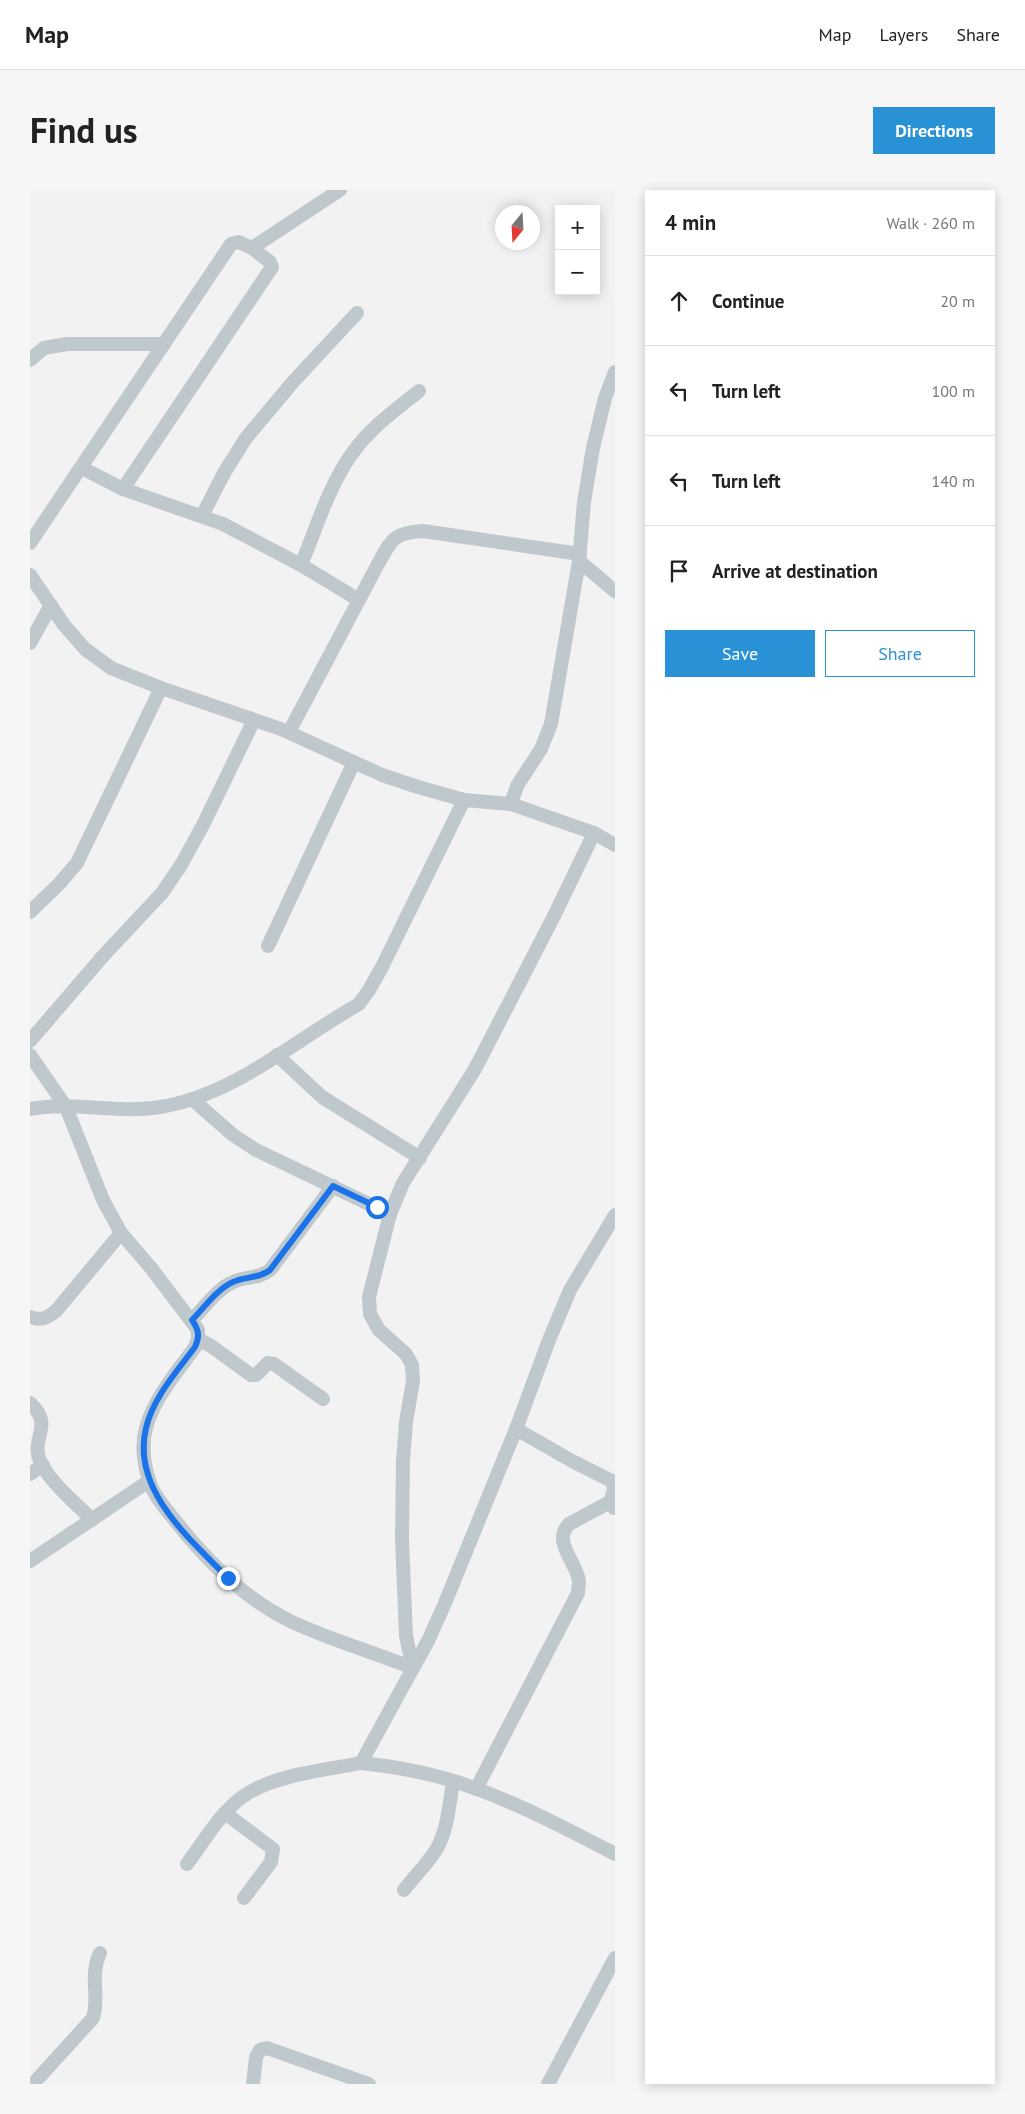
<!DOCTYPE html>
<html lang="en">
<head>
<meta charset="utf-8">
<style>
  body { margin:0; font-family:"PT Sans",sans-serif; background:#f6f6f6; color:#222 }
  .controls { position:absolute; right:15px; top:15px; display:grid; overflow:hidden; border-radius:0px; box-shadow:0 2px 12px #0003 }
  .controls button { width:45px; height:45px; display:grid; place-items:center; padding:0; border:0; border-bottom:1px solid #e0e0e0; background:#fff; color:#222; font:25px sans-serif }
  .compass { position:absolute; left:465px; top:15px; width:45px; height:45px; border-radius:50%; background:#fff; box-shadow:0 2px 12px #0003; rotate:198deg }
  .stop { position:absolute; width:15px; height:15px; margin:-11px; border:4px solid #1a73e8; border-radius:50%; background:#fff }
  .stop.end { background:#1a73e8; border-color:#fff; box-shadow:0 1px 5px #0008 }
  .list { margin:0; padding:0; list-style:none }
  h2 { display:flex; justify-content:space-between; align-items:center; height:65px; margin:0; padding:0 20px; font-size:21px }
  h2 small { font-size:16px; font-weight:400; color:#767676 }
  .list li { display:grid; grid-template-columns:32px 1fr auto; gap:15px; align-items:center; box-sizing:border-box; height:90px; padding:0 20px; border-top:1px solid #e0e0e0 }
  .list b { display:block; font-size:19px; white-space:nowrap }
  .list em { font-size:16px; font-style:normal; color:#767676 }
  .actions { display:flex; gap:10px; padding:15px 20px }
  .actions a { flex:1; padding:11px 0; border:1px solid #2992d6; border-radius:0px; text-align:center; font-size:18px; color:#2992d6 }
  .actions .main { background:#2992d6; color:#fff }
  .icon { flex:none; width:28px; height:28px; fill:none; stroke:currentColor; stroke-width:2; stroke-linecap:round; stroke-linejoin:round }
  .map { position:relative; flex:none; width:585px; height:1894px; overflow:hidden; border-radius:0px }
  header { display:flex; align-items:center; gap:30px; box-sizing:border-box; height:70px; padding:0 25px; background:#fff; border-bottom:1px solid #e0e0e0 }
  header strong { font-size:24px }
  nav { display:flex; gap:28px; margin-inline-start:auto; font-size:18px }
  .intro { display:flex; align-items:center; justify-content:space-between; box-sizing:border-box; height:120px; padding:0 30px }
  h1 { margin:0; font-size:35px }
  .button { padding:12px 22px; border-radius:0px; background:#2992d6; color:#fff; font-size:18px; font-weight:700 }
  main { display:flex; gap:30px; padding:0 30px }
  aside { flex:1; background:#fff; border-radius:0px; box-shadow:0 2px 12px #0003 }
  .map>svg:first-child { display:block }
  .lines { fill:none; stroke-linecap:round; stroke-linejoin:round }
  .street { stroke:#bfc8cd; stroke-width:14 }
  .route { stroke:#1a73e8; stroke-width:6 }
</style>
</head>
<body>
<header>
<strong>Map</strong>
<nav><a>Map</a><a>Layers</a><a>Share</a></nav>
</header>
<div class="intro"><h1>Find us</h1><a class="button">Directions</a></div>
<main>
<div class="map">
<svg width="585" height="1894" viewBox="0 0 585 1894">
  <rect width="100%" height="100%" fill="#f3f2f2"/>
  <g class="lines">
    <g class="street">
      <path d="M0 170 14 158 37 154H134"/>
      <path d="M52 278 93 299 193 334 271 375 329 410"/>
      <path d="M93 299 240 80 242 77 240 72 222 58"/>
      <path d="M172 326 194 283 216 248 263 192 327 123"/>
      <path d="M0 353 201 54 209 52 222 58 310 0"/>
      <path d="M549 371 585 401"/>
      <path d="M271 375C287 337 299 294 324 261 341 237 367 219 389 201"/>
      <path d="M0 385 34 435 55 459 81 478 131 498 251 539 352 585 388 597 434 610 481 614 564 643 585 655"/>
      <path d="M0 453 21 415"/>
      <path d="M259 542 348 374C362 349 363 343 393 341L550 364"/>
      <path d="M481 614 487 596 511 559 521 534 549 371 554 312 563 258 575 208 585 182"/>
      <path d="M564 643 525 724 445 879 373 993 360 1024 339 1107 340 1124 349 1140 376 1164 382 1175 383 1191 376 1232 373 1271 372 1349 376 1446 383 1478 398 1451 415 1413 486 1239 519 1150 540 1100 585 1025"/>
      <path d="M0 722 29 694 47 673 131 498"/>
      <path d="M238 756 324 572"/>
      <path d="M0 851 73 766 132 703 151 675 173 635 224 530"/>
      <path d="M0 865 36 917 73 1010 91 1043 121 1078 168 1140V1149L165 1157C147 1182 124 1208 116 1238 111 1255 114 1274 119 1290 123 1304 134 1317 143 1328 176 1370 214 1409 262 1432 301 1450 343 1462 383 1478L331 1573C370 1577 410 1585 447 1599 493 1616 541 1641 585 1664"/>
      <path d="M247 865 292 907 390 968"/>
      <path d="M162 909 203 945 226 960 360 1024"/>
      <path d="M0 919C43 911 87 924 130 917 203 906 267 849 329 814L339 800 352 777 434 610"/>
      <path d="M0 1127C11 1131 17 1128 26 1121L91 1043"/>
      <path d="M162 1130C174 1118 187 1099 203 1092 216 1086 228 1089 240 1080L303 996"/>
      <path d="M168 1149 181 1156 221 1185H226L238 1173 244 1174 293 1209"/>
      <path d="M0 1213C25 1236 0 1248 10 1271 21 1294 45 1312 62 1330"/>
      <path d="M486 1239 542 1271 582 1291 584 1300 580 1312 584 1318"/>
      <path d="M0 1284 13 1275"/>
      <path d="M0 1371 119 1291"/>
      <path d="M446 1599 548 1403C548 1399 549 1395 549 1391 546 1371 522 1352 539 1334L580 1312"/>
      <path d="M195 1623 243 1659 241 1672 214 1708"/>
      <path d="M157 1674C175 1650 193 1617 220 1602 251 1584 296 1580 331 1573"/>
      <path d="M374 1700C384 1687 397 1674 406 1660 418 1640 419 1614 423 1592"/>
      <path d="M3 1894 63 1828C70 1806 59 1786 70 1763"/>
      <path d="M223 1894 226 1867 230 1860 237 1858 339 1894"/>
      <path d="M518 1894 585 1768"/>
    </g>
  </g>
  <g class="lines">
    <path class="route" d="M198 1388C160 1349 101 1300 116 1238 123 1208 147 1181 165 1157 170 1146 169 1140 162 1130 174 1118 187 1099 203 1092 216 1086 228 1089 240 1080L303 996 347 1017"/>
  </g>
</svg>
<div class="controls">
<button>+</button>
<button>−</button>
</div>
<svg class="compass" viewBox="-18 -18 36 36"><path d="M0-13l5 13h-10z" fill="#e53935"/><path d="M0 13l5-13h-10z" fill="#767676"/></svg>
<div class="stop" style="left:347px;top:1017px"></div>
<div class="stop end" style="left:198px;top:1388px"></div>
</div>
<aside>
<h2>4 min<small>Walk · 260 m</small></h2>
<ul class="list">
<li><svg class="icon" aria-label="ahead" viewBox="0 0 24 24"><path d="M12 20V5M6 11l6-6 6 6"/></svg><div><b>Continue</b></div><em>20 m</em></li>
<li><svg class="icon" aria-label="left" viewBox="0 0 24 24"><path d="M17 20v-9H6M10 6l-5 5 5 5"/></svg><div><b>Turn left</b></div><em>100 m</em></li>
<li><svg class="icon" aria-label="left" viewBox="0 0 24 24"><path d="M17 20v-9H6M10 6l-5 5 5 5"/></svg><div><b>Turn left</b></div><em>140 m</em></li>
<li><svg class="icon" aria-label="arrive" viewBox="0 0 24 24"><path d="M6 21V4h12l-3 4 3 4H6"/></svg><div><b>Arrive at destination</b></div></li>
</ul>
<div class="actions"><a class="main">Save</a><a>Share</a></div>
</aside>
</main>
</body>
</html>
